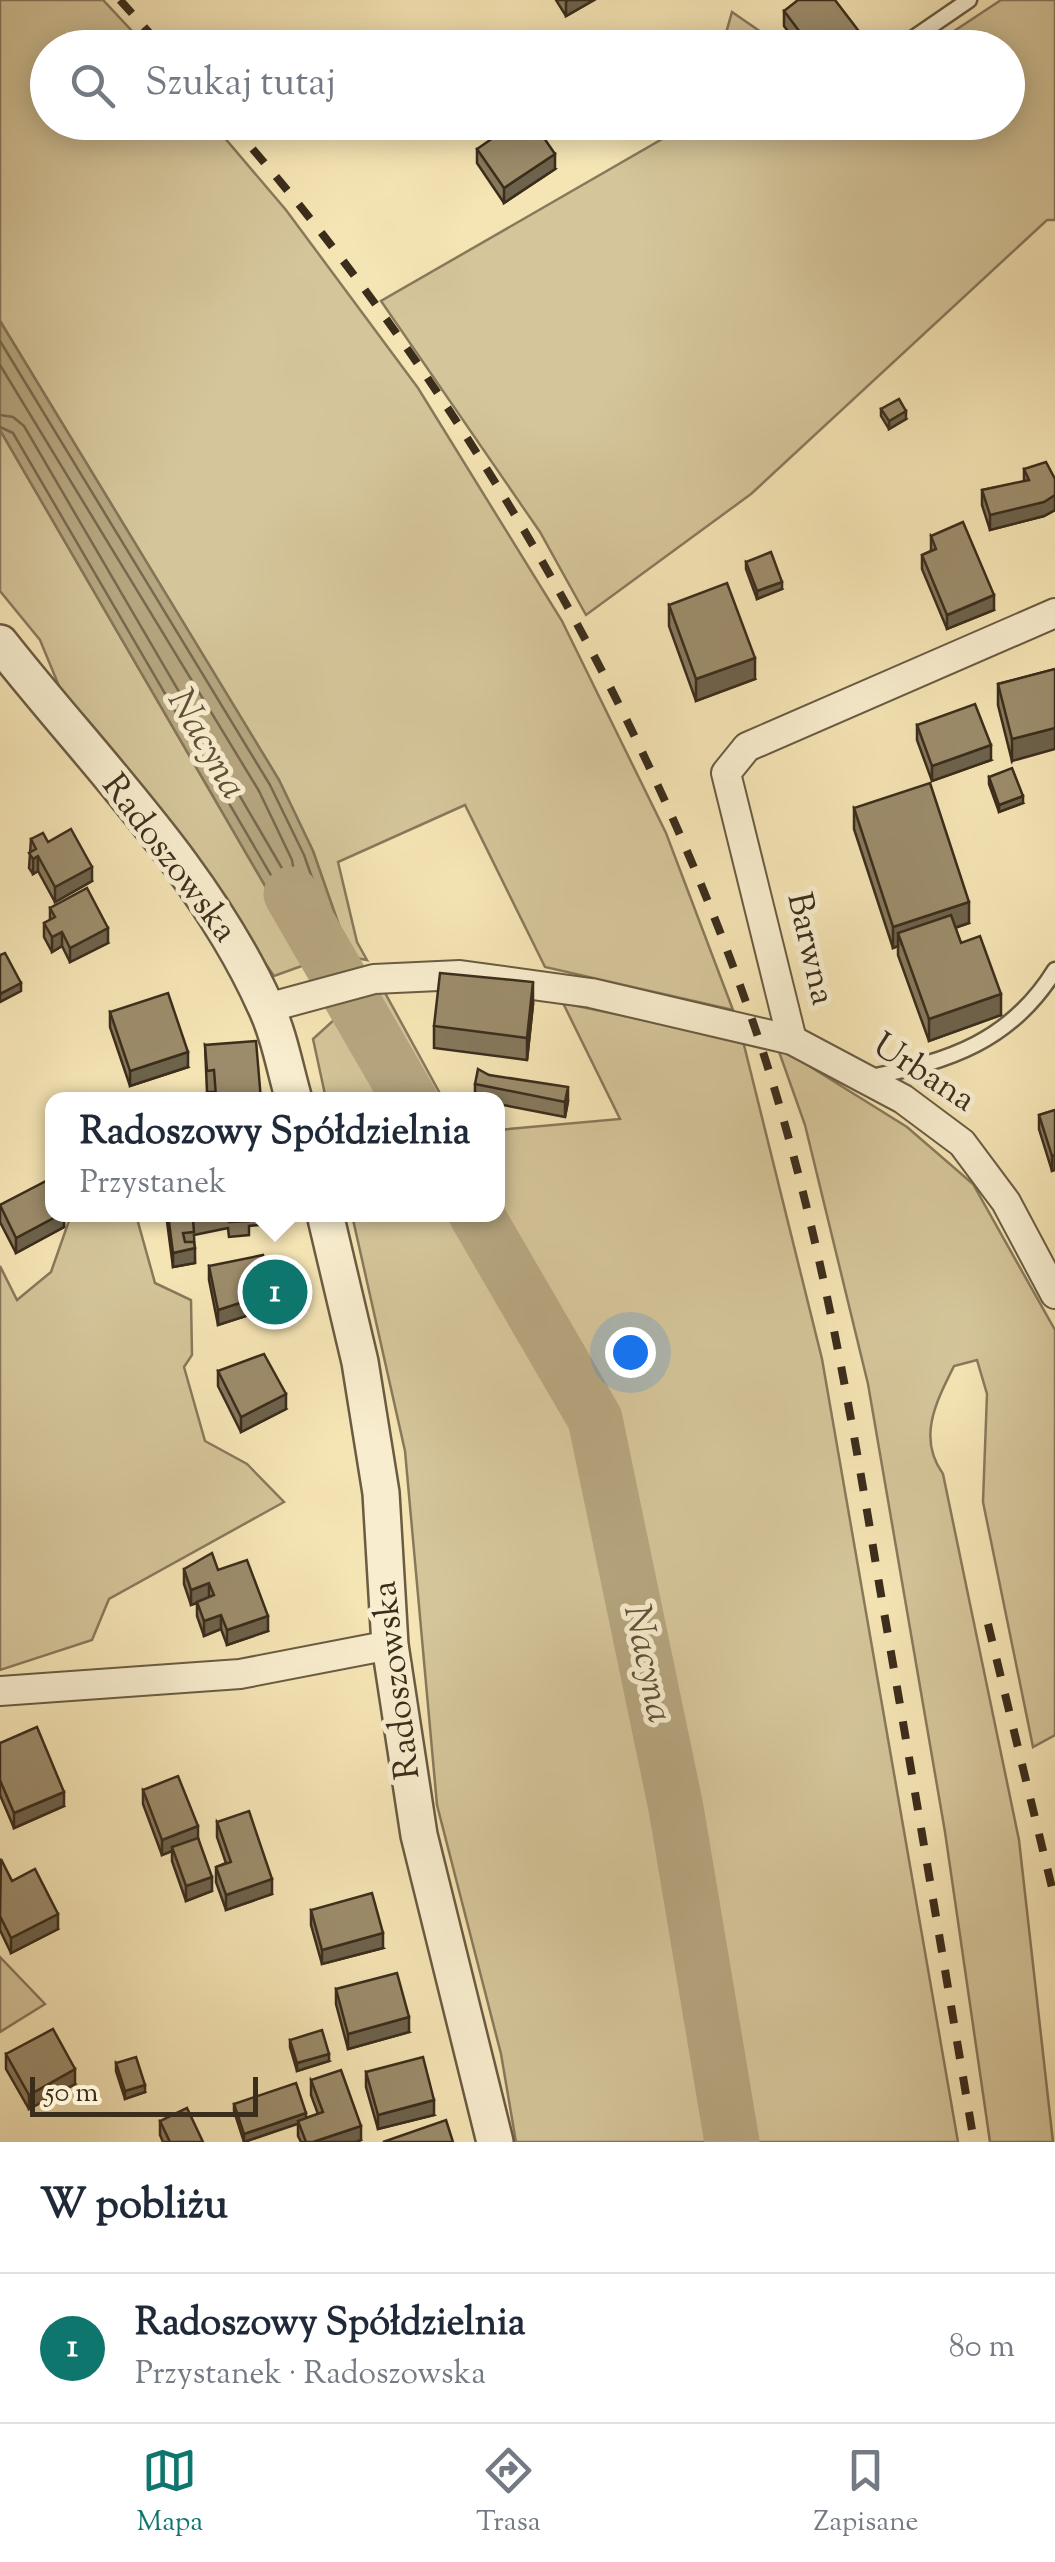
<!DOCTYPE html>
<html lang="pl">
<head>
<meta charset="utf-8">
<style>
  body { margin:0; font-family:"Sorts Mill Goudy",serif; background:#f6f6f7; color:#1f2937 }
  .scale { position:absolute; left:30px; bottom:25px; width:228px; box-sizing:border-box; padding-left:10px; border:5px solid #3b2d1c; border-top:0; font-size:28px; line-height:35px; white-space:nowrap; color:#3b2d1c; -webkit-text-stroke:8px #f8edce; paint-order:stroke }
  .you { position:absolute; left:630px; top:1352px; width:35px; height:35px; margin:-25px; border:8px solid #fff; border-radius:50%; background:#1a73e8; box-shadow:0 0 0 15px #1a73e833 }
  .badge { display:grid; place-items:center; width:65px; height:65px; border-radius:50%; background:#0f766e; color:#fff; font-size:32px; font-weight:700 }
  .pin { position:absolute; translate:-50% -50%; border:5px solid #fff; box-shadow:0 2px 10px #0006 }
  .popup { position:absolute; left:45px; top:1092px; width:460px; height:130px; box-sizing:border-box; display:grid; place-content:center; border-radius:20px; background:#fff; filter:drop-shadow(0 2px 8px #0005); font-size:32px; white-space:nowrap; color:#747a83 }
  .popup b { font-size:38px; color:#1f2937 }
  .popup::after { content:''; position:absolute; left:50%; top:100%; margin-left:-20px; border:20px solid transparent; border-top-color:#fff }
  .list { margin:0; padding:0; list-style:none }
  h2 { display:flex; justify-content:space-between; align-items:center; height:130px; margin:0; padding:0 40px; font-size:42px }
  h2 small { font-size:32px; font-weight:400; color:#747a83 }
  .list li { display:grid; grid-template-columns:65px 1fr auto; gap:30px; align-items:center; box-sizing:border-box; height:150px; padding:0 40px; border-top:2px solid #e0e1e3 }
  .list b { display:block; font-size:38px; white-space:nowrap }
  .list p { margin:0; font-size:32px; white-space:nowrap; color:#747a83 }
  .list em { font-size:32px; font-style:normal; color:#747a83 }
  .icon { flex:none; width:55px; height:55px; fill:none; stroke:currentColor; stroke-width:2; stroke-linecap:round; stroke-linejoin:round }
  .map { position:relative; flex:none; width:1055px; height:2142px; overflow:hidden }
  .search { position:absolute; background:#fff; box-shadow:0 5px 25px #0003; left:30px; right:30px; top:30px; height:110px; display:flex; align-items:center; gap:25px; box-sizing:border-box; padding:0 35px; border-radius:55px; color:#747a83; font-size:38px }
  .sheet { height:280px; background:#fff }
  nav { display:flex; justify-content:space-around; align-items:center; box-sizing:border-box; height:140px; border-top:2px solid #e0e1e3; background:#fff; font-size:28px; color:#747a83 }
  nav a { display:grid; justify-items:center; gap:5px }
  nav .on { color:#0f766e }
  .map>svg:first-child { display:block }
  .green { fill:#d5c59a; stroke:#88795b; stroke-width:2.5 }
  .water { fill:#b6a680; stroke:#857658; stroke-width:2.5 }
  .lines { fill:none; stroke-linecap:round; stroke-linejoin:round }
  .shore { stroke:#786a4e; stroke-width:2.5 }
  .river { stroke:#b6a680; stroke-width:55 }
  .service-casing { stroke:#6a5b42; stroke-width:19 }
  .minor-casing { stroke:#6a5b42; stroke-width:32 }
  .tertiary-casing { stroke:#6a5b42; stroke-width:40 }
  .service { stroke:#f8edce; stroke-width:14 }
  .minor { stroke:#f8edce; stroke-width:28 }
  .tertiary { stroke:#f8edce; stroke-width:35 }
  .rail { stroke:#3b2d1c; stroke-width:8; stroke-dasharray:18 18; stroke-linecap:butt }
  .wall { fill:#86785c; stroke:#3b2d1c; stroke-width:2.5 }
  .shaded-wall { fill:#6d624b; stroke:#3b2d1c; stroke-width:2.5 }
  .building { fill:#9c8c6b; stroke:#3b2d1c; stroke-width:2.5 }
  .labels { text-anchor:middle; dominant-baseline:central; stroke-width:10; stroke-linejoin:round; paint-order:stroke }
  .street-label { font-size:35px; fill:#3b2d1c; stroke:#f8edce }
  .water-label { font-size:38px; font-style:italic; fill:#60513a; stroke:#f8edce }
</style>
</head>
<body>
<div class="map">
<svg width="1055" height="2142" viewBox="0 0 1055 2142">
  <rect width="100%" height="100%" fill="#f5e4b4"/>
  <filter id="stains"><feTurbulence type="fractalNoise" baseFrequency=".002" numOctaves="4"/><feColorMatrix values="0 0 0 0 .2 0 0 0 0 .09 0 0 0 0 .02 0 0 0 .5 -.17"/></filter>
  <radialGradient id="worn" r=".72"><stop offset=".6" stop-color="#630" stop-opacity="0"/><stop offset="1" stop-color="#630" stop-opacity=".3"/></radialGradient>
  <g class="green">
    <path d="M0 0H103L147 47 48 48V122L212 123 286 210 418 388 562 621 666 833 733 1010 545 967 465 805 338 862 357 942 367 960 350 957 313 851 279 780 0 321Z"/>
    <path d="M1001 0H1055V220H1047L751 494 586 615 540 532 381 301 690 123 1008 122V48L930 47Z"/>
    <path d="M732 12 783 47H722Z"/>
    <path d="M0 430 310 963 274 976 191 855 59 686 40 640 0 591Z"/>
    <path d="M384 991 443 1099H418L363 1005Z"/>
    <path d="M563 1003 743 1041 822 1359 958 2142H741L685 1799 604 1418 485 1215 498 1214V1130L620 1119Z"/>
    <path d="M346 1009 398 1099H326L313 1039Z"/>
    <path d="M777 1046 907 1127 973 1184 1055 1330V1735L1033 1747 983 1502 987 1394 977 1360 954 1366C936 1402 917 1438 943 1474L1019 1840 1053 2142H990L945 1832 868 1384 805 1125Z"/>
    <path d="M71 1215H136L155 1283 191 1300 192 1355 184 1367 205 1441 247 1464 284 1502 109 1599 92 1640 0 1670V1266L17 1300 51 1272Z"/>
    <path d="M352 1215H464L583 1423 667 1806 720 2142H516L501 2054 437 1805 405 1451Z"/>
    <path d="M0 1957 45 2004 0 2032Z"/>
  </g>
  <path class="water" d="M0 321 279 780 313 851 350 957 310 963 0 430Z"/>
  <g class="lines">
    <g class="shore">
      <path d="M0 341 270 785 304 855 335 943 333 949H314L13 433 0 427"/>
      <path d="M0 365 259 791 292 860 296 884 290 882 24 426 13 417 0 415"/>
    </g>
    <g class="river">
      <path d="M291 894 410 1100"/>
      <path d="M476 1214 595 1419 676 1808 732 2142"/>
    </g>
    <g class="service-casing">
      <g id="service">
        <path d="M899 48 969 0"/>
        <path d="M871 1077C950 1061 1011 1041 1055 970"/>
      </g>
    </g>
    <g class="minor-casing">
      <g id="minor">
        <path d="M267 1008 374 979 460 975 591 993 792 1040 903 1099 962 1143 1006 1202 1055 1294"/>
        <path d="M792 1040 726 773 747 747 1055 613"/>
        <path d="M0 1691 240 1674 390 1645"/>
      </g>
    </g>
    <g class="tertiary-casing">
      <g id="tertiary">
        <path d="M0 643C91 759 204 869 265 1005 279 1034 285 1069 294 1100"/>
        <path d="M325 1214 360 1362 381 1493 390 1645 419 1835 495 2142"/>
      </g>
    </g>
    <use href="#service" class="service"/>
    <use href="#minor" class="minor"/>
    <use href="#tertiary" class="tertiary"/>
    <g class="rail">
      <path d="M120 0 163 48"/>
      <path d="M229 122C454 375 648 711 756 1031 817 1212 849 1401 880 1589 912 1773 943 1958 974 2142"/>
      <path d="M988 1624 1055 1900"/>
    </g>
  </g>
  <g class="wall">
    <path d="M556 0H594L566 16Z"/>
    <path d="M784 11 861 48H801L784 26Z"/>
    <path d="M477 149 555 169 504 203 477 163Z"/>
    <path d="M881 409 906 419 889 429 881 416Z"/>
    <path d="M1024 469 1055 479V510L1044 516 990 530 982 505V490L1024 482Z"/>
    <path d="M931 536 994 610 947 629 922 569V555L931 551Z"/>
    <path d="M746 562 782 589 757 599 746 569Z"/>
    <path d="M669 605 755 679 696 701 669 626Z"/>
    <path d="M1055 669 1012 761 998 705V684Z"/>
    <path d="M917 725 991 760 932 781 917 740Z"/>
    <path d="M989 777 1023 803 999 812 989 784Z"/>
    <path d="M854 808 969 923 955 928 961 943 1001 1015 929 1041 898 955V946L893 948 854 829Z"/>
    <path d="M31 839 48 842 92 881 55 902 38 871 33 874 29 868Z"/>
    <path d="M50 908 108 943 70 962 62 946 52 952 44 937V923L50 920Z"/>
    <path d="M533 1004 527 1060 434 1048V1026Z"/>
    <path d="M110 1012 188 1067 130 1086 110 1027Z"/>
    <path d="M205 1045 261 1100H214V1092H207Z"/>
    <path d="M489 1075 568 1101 565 1117 498 1104V1100L475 1099V1084Z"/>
    <path d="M1055 1110 1052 1171 1039 1129V1115Z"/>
    <path d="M0 1205 64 1214V1227L16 1253 0 1222Z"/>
    <path d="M166 1214H269V1224L249 1226V1235L229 1237 228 1228 194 1235 195 1263 173 1267Z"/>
    <path d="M209 1266 271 1308 218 1325 209 1280Z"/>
    <path d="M218 1371 286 1409 241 1432 218 1386Z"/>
    <path d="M184 1569 218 1570 268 1631 227 1645 221 1629 204 1636 197 1616V1603L191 1605 184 1584Z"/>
    <path d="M0 1743 64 1806 14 1828 0 1795Z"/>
    <path d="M143 1790 198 1838 212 1891 186 1901 172 1861V1851L162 1855 143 1804Z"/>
    <path d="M217 1822 272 1894 226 1910 216 1882V1867L226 1863 217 1837Z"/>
    <path d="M0 1860 12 1881 58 1929 11 1953 0 1930Z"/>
    <path d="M311 1910 383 1948 322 1964 311 1925Z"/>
    <path d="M336 1989 409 2032 348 2049 336 2004Z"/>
    <path d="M290 2040 329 2061 297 2071 290 2047Z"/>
    <path d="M6 2054 75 2084 29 2109 6 2069Z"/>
    <path d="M116 2063 145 2092 125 2099 116 2071Z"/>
    <path d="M366 2072 434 2115 378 2129 366 2087Z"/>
    <path d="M311 2080 361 2140 356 2142H301L298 2136V2123L244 2142 234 2111V2104L306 2118 318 2114 311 2095Z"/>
    <path d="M160 2121 203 2142H163L160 2135Z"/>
  </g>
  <g class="shaded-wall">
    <path d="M568 0H594L566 16V2Z"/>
    <path d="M861 34V48H843Z"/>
    <path d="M555 154V169L504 203V188Z"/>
    <path d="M906 411V419L889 429V421Z"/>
    <path d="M1055 495V510L1044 516 990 530V515Z"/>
    <path d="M782 582V589L757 599V591Z"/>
    <path d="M994 595V610L947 629V615Z"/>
    <path d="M755 658V679L696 701V679Z"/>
    <path d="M1055 728V749L1012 761V739Z"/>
    <path d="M991 745V760L932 781V766Z"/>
    <path d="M1023 796V803L999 812V805Z"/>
    <path d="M38 856V871L33 874V859Z"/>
    <path d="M92 867V881L55 902V887Z"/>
    <path d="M969 902V923L902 945 898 933V946L893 948V927Z"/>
    <path d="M108 928V943L70 962V948Z"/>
    <path d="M62 932V946L52 952V937Z"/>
    <path d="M533 982V1004L527 1060V1038Z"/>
    <path d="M21 983V991L0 1002V994Z"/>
    <path d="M1001 994V1015L929 1041V1019Z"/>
    <path d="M188 1052V1067L130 1086V1071Z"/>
    <path d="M568 1087V1101L565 1117V1102Z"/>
    <path d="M1055 1155V1170L1052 1171V1156Z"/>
    <path d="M61 1214H64V1227L16 1253V1238Z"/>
    <path d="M195 1248V1263L173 1267V1253Z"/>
    <path d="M271 1293V1308L218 1325V1310Z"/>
    <path d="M286 1394V1409L241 1432V1417Z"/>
    <path d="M209 1583V1598L191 1605V1590Z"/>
    <path d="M221 1615V1629L204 1636V1621Z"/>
    <path d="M268 1616V1631L227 1645V1630Z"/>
    <path d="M64 1792V1806L14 1828V1813Z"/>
    <path d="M198 1826V1841L172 1847V1851L162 1855V1840Z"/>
    <path d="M212 1877V1891L186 1901V1886Z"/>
    <path d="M272 1879V1894L226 1910V1895Z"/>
    <path d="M58 1914V1929L11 1953V1938Z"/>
    <path d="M383 1933V1948L322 1964V1950Z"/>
    <path d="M409 2017V2032L348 2049V2034Z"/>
    <path d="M329 2054V2061L297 2071V2063Z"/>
    <path d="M75 2069V2084L29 2109V2095Z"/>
    <path d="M145 2085V2092L125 2099V2091Z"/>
    <path d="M434 2100V2115L378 2129V2115Z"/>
    <path d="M306 2113V2121L244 2142V2134Z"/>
    <path d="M361 2126V2140L356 2142H313Z"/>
  </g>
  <g class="building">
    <path d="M798 0H835L861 34 843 48H812L784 11Z"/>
    <path d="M516 122H533L555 154 504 188 477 149Z"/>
    <path d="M899 399 906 411 889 421 881 409Z"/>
    <path d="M1046 462 1055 479V495L1044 502 990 515 982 490 1029 480 1024 469Z"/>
    <path d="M963 522 994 595 947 615 922 555 936 549 931 536Z"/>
    <path d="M771 552 782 582 757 591 746 562Z"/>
    <path d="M727 583 755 658 696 679 669 605Z"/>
    <path d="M1055 669V728L1012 739 998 684Z"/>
    <path d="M975 704 991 745 932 766 917 725Z"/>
    <path d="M1012 768 1023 796 999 805 989 777Z"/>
    <path d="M930 783 969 902 893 927 854 808Z"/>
    <path d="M71 829 92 867 55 887 38 856 33 859 29 853 36 849 31 839 43 833 48 842Z"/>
    <path d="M87 888 108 928 70 948 62 932 52 937 44 923 55 917 50 908Z"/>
    <path d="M951 915 961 943 980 936 1001 994 929 1019 898 933Z"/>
    <path d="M5 953 21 983 0 994V955Z"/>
    <path d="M440 973 533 982 527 1038 434 1026Z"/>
    <path d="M168 993 188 1052 130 1071 110 1012Z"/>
    <path d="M256 1041 261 1100H223V1097H216L214 1070 207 1071 205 1045Z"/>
    <path d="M478 1069 489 1075 568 1087 565 1102 475 1084Z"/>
    <path d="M1055 1110V1155L1052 1156 1039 1115Z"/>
    <path d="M48 1180 52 1190V1214H61L16 1238 0 1205Z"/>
    <path d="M168 1214H222L193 1220 194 1232 183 1233 185 1242H194L195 1248 173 1253Z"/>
    <path d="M228 1214H248L249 1221 229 1222Z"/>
    <path d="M263 1255 271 1293 218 1310 209 1266Z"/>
    <path d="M264 1354 286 1394 241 1417 218 1371Z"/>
    <path d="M212 1553 218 1570 247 1560 268 1616 227 1630 221 1615 204 1621 197 1602 214 1595 209 1583 191 1590 184 1569Z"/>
    <path d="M37 1727 64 1792 14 1813 0 1780V1743Z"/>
    <path d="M178 1776 198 1826 162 1840 143 1790Z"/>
    <path d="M249 1811 272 1879 226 1895 216 1867 231 1862 217 1822Z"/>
    <path d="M198 1838 212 1877 186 1886 172 1847Z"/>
    <path d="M1 1859 12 1881 35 1869 58 1914 11 1938 0 1916Z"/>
    <path d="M372 1893 383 1933 322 1950 311 1910Z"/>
    <path d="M397 1973 409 2017 348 2034 336 1989Z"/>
    <path d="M53 2029 75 2069 29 2095 6 2054Z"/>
    <path d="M322 2030 329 2054 297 2063 290 2040Z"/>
    <path d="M136 2057 145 2085 125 2091 116 2063Z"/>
    <path d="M423 2057 434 2100 378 2115 366 2072Z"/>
    <path d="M341 2070 361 2126 313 2142H306L298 2121 323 2112 311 2080Z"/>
    <path d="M296 2083 306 2113 244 2134 234 2104Z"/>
    <path d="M187 2108 203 2142H170L160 2121Z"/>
    <path d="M446 2120 453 2142H383Z"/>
  </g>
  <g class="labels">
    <g class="street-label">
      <text transform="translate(168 859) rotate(53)">Radoszowska</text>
      <text transform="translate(809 949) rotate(77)">Barwna</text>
      <text transform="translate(923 1074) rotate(33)">Urbana</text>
      <text transform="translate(398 1680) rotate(-97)">Radoszowska</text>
    </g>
    <g class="water-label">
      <text transform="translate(205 745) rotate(60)">Nacyna</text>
      <text transform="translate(646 1664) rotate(78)">Nacyna</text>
    </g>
  </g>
  <rect width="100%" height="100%" filter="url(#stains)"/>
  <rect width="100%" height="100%" fill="url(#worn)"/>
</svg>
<div class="scale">50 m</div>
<div class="you"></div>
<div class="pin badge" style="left:275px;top:1292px">1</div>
<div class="popup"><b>Radoszowy Spółdzielnia</b>Przystanek</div>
<div class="search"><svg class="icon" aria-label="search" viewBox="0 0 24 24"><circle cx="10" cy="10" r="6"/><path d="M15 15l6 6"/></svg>Szukaj tutaj</div>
</div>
<section class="sheet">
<h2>W pobliżu<small></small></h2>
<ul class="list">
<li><span class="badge">1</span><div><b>Radoszowy Spółdzielnia</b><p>Przystanek · Radoszowska</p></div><em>80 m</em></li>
</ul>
</section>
<nav>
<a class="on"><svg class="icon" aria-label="map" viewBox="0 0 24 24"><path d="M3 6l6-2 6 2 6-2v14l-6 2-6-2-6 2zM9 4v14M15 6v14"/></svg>Mapa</a>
<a><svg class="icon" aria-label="directions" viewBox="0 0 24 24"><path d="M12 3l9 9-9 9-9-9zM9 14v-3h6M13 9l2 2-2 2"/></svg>Trasa</a>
<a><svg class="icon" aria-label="saved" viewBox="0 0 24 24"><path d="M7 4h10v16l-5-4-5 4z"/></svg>Zapisane</a>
</nav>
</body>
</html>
